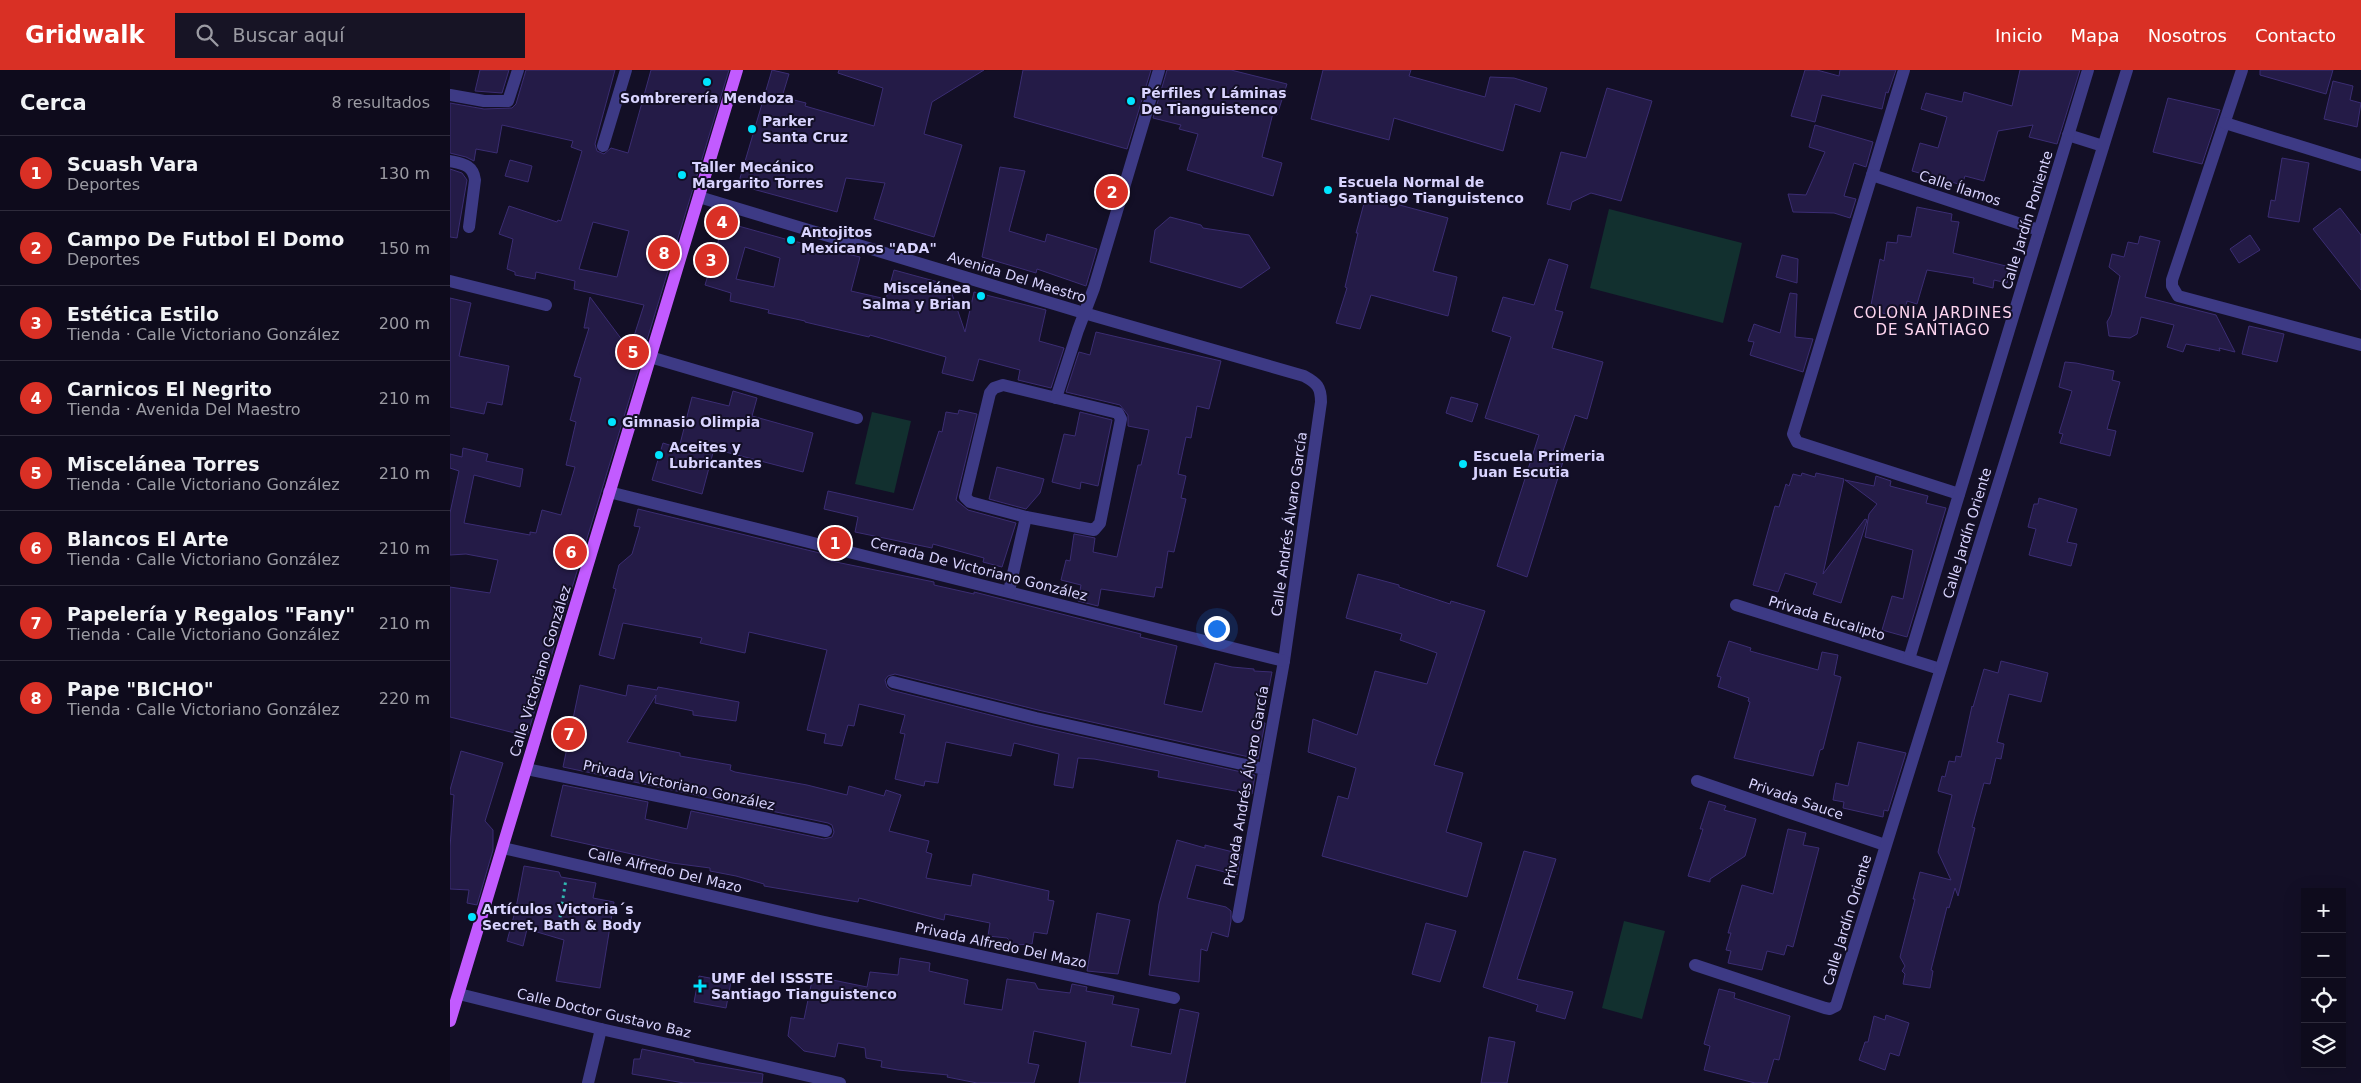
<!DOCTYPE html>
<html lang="es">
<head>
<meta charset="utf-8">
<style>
  body { margin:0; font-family:"DejaVu Sans",sans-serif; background:#171425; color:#f1f3f6 }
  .controls { position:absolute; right:15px; bottom:15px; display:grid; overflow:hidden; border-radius:0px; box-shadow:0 5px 20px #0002 }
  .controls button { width:45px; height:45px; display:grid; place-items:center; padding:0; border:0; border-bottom:1px solid #2e2b3b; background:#0e0b1c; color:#f1f3f6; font:25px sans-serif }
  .you { position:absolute; left:766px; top:558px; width:18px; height:18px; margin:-12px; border:4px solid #fff; border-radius:50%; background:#1a73e8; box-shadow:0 0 0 8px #1a73e833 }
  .badge { display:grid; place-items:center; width:32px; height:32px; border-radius:50%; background:#d93025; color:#fff; font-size:16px; font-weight:700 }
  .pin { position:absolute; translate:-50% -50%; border:2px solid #fff; box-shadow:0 1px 5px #0006 }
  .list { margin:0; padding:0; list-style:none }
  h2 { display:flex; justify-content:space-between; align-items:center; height:65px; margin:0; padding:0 20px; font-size:21px }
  h2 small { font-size:16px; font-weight:400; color:#9b9ba3 }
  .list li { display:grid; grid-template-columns:32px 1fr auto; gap:15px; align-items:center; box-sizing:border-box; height:75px; padding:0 20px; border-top:1px solid #2e2b3b }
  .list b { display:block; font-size:19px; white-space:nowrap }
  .list p { margin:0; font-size:16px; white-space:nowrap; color:#9b9ba3 }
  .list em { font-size:16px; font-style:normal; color:#9b9ba3 }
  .icon { flex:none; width:28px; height:28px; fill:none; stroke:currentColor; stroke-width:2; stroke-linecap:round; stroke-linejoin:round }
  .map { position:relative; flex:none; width:1911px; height:1013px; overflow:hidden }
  header { display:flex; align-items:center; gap:30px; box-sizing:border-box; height:70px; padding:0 25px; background:#d93025; color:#fff }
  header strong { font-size:24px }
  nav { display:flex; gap:28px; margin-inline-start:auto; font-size:18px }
  .search { width:350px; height:45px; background:#171425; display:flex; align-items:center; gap:12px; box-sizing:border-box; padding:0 18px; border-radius:0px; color:#9b9ba3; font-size:19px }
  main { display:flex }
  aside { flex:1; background:#0e0b1c }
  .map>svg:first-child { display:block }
  .green { fill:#12302f }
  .building { fill:#241b47; stroke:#3b2d73; fill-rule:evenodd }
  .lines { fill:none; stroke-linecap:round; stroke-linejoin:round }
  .path { stroke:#2fb8b0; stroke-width:3; stroke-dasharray:2.5 4; stroke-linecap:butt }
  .minor { stroke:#3d3a85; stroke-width:12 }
  .major { stroke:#c25bff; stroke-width:12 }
  .poi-dot { fill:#00e5ff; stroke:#130f26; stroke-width:2 }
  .labels { text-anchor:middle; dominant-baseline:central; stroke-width:4; stroke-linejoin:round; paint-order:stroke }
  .poi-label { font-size:14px; font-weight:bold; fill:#d9d4ff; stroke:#130f26; text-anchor:start }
  .street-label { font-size:14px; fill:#d9d4ff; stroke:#130f26 }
  .neighbourhood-label { font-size:15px; letter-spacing:1px; fill:#ffd6f0; stroke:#130f26 }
</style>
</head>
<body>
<header>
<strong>Gridwalk</strong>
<div class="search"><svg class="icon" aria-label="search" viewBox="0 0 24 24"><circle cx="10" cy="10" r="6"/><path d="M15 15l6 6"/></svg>Buscar aquí</div>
<nav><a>Inicio</a><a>Mapa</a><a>Nosotros</a><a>Contacto</a></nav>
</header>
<main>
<aside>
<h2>Cerca<small>8 resultados</small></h2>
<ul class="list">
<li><span class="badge">1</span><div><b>Scuash Vara</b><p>Deportes</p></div><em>130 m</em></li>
<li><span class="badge">2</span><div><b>Campo De Futbol El Domo</b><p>Deportes</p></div><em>150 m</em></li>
<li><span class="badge">3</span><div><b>Estética Estilo</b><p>Tienda · Calle Victoriano González</p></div><em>200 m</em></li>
<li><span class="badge">4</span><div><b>Carnicos El Negrito</b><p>Tienda · Avenida Del Maestro</p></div><em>210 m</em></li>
<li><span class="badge">5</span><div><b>Miscelánea Torres</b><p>Tienda · Calle Victoriano González</p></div><em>210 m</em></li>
<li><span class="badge">6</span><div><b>Blancos El Arte</b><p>Tienda · Calle Victoriano González</p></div><em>210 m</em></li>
<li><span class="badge">7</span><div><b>Papelería y Regalos &quot;Fany&quot;</b><p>Tienda · Calle Victoriano González</p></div><em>210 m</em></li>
<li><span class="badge">8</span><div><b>Pape &quot;BICHO&quot;</b><p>Tienda · Calle Victoriano González</p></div><em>220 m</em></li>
</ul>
</aside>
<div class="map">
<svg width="1911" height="1013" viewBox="0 0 1911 1013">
  <rect width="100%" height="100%" fill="#130f26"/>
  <g class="green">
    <path d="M1159 139 1292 173 1273 253 1140 218Z"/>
    <path d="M422 342 461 351 444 423 405 414Z"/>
    <path d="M1174 851 1215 861 1192 949 1152 938Z"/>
  </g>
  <g class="building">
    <path d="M30 0H59L52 23 25 21Z"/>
    <path d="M76 0H165L145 74 147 81 154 84 161 78 178 83 201 0H279L197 270 184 266 194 235 124 219 125 211 86 202 85 209 65 205V202L57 199 63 169 49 164 59 136 107 152 108 150 111 151 132 81 121 77 123 71 52 55 47 83 26 79 24 91 16 87 0 83V33L34 39 62 38 66 34ZM143 152 179 161 167 207 129 199Z"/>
    <path d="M322 0 339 4 332 27 356 33 355 36 424 56 433 18 388 3 389 0H534L482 32 474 64 512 75 484 167 424 149 435 113 396 108 387 142 288 115Z"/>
    <path d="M573 0H701L677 79 564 47Z"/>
    <path d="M717 0H781L837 14 827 45 823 43 812 87 832 93 823 126 737 100 748 64 729 59 731 55 703 48Z"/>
    <path d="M873 0H961L959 6 1035 27 1040 7 1064 8 1097 18 1090 42 1065 34 1053 81 944 48 939 70 861 49Z"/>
    <path d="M1355 0H1367L1389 6 1390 0H1446L1438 23 1436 22 1432 39 1372 25 1365 52 1341 46Z"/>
    <path d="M1570 0H1630L1607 74 1579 67 1583 55 1548 61 1534 111 1515 106 1512 115 1462 101 1470 73 1488 78 1497 47 1471 39 1476 23 1512 32 1514 22 1562 36Z"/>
    <path d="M1810 0H1883L1876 24 1810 5Z"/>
    <path d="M1883 11 1903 16 1900 30 1911 33 1907 57 1874 49Z"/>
    <path d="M1157 18 1202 31 1171 131 1141 123 1122 132 1120 140 1097 134 1111 82 1136 88Z"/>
    <path d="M1718 28 1770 40 1752 94 1703 82Z"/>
    <path d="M1365 55 1423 72 1416 97 1404 93 1394 126 1406 129 1400 148 1384 143 1343 142 1338 124 1356 125 1375 82 1359 77Z"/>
    <path d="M1832 88 1859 93 1849 152 1818 147 1821 130 1825 131Z"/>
    <path d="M60 90 82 96 78 112 55 106Z"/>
    <path d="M550 97 575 101 559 161 595 172 597 164 647 179 636 216 587 199 586 203 532 187Z"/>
    <path d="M0 99 12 103 17 110 7 168 0 167Z"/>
    <path d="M916 126 998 148 983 201 1007 207 998 246 921 225 910 259 886 253 897 218 895 217 908 163H906Z"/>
    <path d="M1467 137 1502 144 1501 151 1509 152 1503 183 1560 197 1557 213 1544 210 1543 218 1523 213 1524 208 1477 200 1467 234 1457 231 1454 248 1420 240 1430 189 1434 191 1437 172 1447 173 1448 165 1461 167Z"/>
    <path d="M1890 138 1911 165V220L1863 159Z"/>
    <path d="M720 147 751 155 753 158 799 165 820 198 791 218 700 192 705 160Z"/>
    <path d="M274 152 335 169 410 187 401 221 436 229 444 200 499 215 515 262 524 222 596 240 589 271 614 278 601 318 568 310 570 300 529 289 523 311 492 303 496 287 420 265 419 267 355 252V251L318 243 319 240 280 231 281 223 255 215ZM295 177 330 188 324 217 286 209Z"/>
    <path d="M1800 165 1810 180 1789 193 1780 179Z"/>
    <path d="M1690 166 1710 171 1695 227 1766 245 1785 282 1769 278 1770 281 1736 274 1733 282 1717 277 1724 255 1691 247 1687 264 1680 268 1659 266 1657 252 1661 245 1670 206 1659 197 1662 184 1674 187 1678 172 1688 174Z"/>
    <path d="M1332 185 1348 189 1347 213 1326 207Z"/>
    <path d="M1099 189 1118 195 1105 240 1113 242 1102 278 1153 292 1137 349 1125 345 1113 381 1116 382 1077 507 1047 496 1089 365 1035 348 1061 267 1042 261 1053 227 1084 235Z"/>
    <path d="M1340 223 1347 224 1345 267 1363 269 1353 302 1300 285 1304 272 1298 271 1304 254 1330 263Z"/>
    <path d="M140 227 190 294 77 666 0 647V517L40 523 48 490 16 484 0 485V443L9 401 0 398V384L12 387 13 378 38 384 36 391 73 399 70 417 24 405 14 453 80 465V462L86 463 92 440 111 445 125 397 116 395 126 352 120 350 131 308 124 306 139 258H134Z"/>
    <path d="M0 228 21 233 9 286 59 296 52 335 37 332 34 344 0 337Z"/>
    <path d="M1799 256 1834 264 1827 292 1792 284Z"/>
    <path d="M646 262 771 291 759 339 747 336 741 368 736 367 728 404 736 406 731 428 736 429 724 482 718 481 712 518 706 517 704 527 651 519 648 536 628 531 631 515 611 510 616 490 620 491 624 464 645 468 643 482 667 487 688 395H691L699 360 678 356V345L670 335 616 322 629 282 640 285Z"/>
    <path d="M1615 292 1626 293 1664 301 1662 310 1670 312 1657 359 1666 361 1660 386 1610 373 1613 364 1609 363 1622 321 1609 317Z"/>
    <path d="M283 321 307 328 302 346 363 363 353 402 264 379 252 424 202 410 213 373 229 378 242 327 279 336Z"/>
    <path d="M1001 327 1028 334 1022 352 996 343Z"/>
    <path d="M509 340 527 344 506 430 518 440 566 453 552 497 533 492 534 488 483 474 482 478 405 462 408 447 374 439 378 421 463 440 489 361 492 362 496 342 508 344Z"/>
    <path d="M630 342 662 350 648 416 631 412 630 419 602 412 614 364 625 366Z"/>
    <path d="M547 397 594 409 590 423 576 439 539 429Z"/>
    <path d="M1352 403 1365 407 1366 403 1394 409 1373 504 1415 449 1417 450 1391 533 1363 524 1367 513 1335 503 1328 522 1303 515 1325 436 1329 437 1336 414 1339 416 1343 404 1351 406Z"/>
    <path d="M1426 406 1441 411 1440 416 1478 426 1476 433 1496 438 1457 567 1432 560 1442 526 1453 529 1463 480 1415 467 1419 444 1427 434 1395 410 1424 416Z"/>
    <path d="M1589 428 1627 439 1617 472 1627 474 1621 496 1579 485 1586 459 1578 457 1584 434H1588Z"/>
    <path d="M188 439 382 486 381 491 484 512V515L524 524V522L691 564 690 567 727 576 714 634 752 642 765 593 782 597 804 599V601L822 602 812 653H815L808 689 588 640 445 604 438 606 435 610 437 617 441 620 584 656 805 705 802 724 708 707 709 701 644 689 628 688 623 718 604 715 609 684 564 673 561 686 496 672 488 713 475 711 474 716 445 709 455 664 450 663 455 645 409 634 404 656 398 655 392 676 374 673 376 664 357 660 377 580 299 562 295 583 250 573 252 568 173 553 164 589 149 585 166 519 163 518 169 495 182 484 190 457 184 456Z"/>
    <path d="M908 504 949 515V517L1000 534 1001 531 1035 541 984 695 1013 703 996 762 1032 773 1017 827 872 786 888 726 898 729 906 698 858 682 863 649 907 665 925 601 977 614 987 583 950 570 952 564 896 548Z"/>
    <path d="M1279 571 1301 578 1300 581 1368 600 1372 582 1388 585 1384 605 1391 607 1373 679 1370 680 1363 706 1284 688 1300 632 1298 631 1299 628 1268 617 1271 607 1267 606Z"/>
    <path d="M1551 591 1598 603 1591 632 1559 624 1547 672 1554 674 1551 689 1546 688 1540 714 1534 713 1522 757 1525 758 1508 826 1505 818 1499 838 1497 837 1481 900 1483 901 1480 918 1453 914 1455 904 1452 901 1455 896 1450 887 1465 829H1463L1470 802 1501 810 1488 782 1502 725 1488 721 1492 706 1495 707 1499 691 1505 692 1506 686 1511 687 1522 636 1523 637 1534 599 1548 603Z"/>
    <path d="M130 615 176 626 178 615 207 620 208 617 289 632 286 651 243 645V641L205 633 206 625 177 672 230 683V686L281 695 280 700 285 702 357 715 397 725 399 716 434 726 436 720 451 725 439 761 479 771 476 782 482 784 476 808 521 816 523 804 599 821 598 830 604 831 597 864 584 862 582 874 564 875 557 868 538 866 540 853 495 844 494 850 409 828 408 832 314 816V814L286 806 260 801V798L222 793 101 766 113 715 198 732 195 749 237 759 241 741 374 769 382 767 384 762 382 755 378 753 113 697Z"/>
    <path d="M1408 672 1456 683 1438 741 1434 740 1433 747 1393 738 1394 732 1383 730 1386 713 1398 716Z"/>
    <path d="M11 681 53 693 35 751 43 760V780L27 835 17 833 19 820 0 819V777L4 725 0 724V720Z"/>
    <path d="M1259 731 1276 736 1274 740 1306 749 1295 786 1260 809V812L1238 806 1253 759H1250Z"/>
    <path d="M1338 759 1356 763 1353 775 1369 778 1343 877 1337 875 1334 885 1317 881 1312 900 1278 893 1281 881 1276 880 1281 863H1278L1292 815 1323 824Z"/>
    <path d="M727 770 755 778V775L791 784 787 805 746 795 737 828 776 837 781 841V851L778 867 762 862 757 881 751 879 749 912 699 905 709 834Z"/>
    <path d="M1074 781 1106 789 1067 909 1123 922 1115 949 1086 941 1088 935 1033 917Z"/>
    <path d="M74 796 109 802 111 807 146 813 143 828 164 832 150 918 106 911 114 870 77 859 73 876 57 871 66 838Z"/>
    <path d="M647 843 680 850 668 904 637 901Z"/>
    <path d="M976 853 1006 861 990 912 962 904Z"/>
    <path d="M450 888 480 893 479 901 518 910 514 934 552 940 557 909 585 913 588 919 620 923 622 914 637 917 636 921 664 926 662 934 689 939 681 976 721 984 730 939 749 943 735 1013H629L636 972 584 961 578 993 589 995 584 1013H527L497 1007 498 1005 448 1000 431 997 432 991 416 988 415 978 388 973 385 987 354 981 338 966 341 947 354 949 363 906 417 917 420 902 448 905Z"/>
    <path d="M249 906 281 912 276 938 244 932Z"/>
    <path d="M1269 919 1285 923 1284 928 1340 946 1329 990 1324 989 1317 1013H1305L1254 1000 1260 976 1254 974Z"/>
    <path d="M1436 945 1459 953 1449 986 1440 983 1435 1000 1409 990 1415 972H1418L1424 946 1435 950Z"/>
    <path d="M1039 967 1065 972 1057 1013H1031Z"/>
    <path d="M192 979 244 990V992L313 1004 312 1013H234L182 1004 184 989H190Z"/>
  </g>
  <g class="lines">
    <path class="path" d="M108 860 116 809"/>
    <g class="minor">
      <path d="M1454 0 1343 364 1347 372 1509 424"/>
      <path d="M1792 0 1722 210V216L1728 226 1911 275"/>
      <path d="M0 25 34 31H58L68 0"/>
      <path d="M1775 53 1911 95"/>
      <path d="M1618 65 1653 76"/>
      <path d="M153 76 176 0"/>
      <path d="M0 91C13 94 23 95 25 110L19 157"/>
      <path d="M1422 105 1589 160"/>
      <path d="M249 127 634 243 854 306C867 313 871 317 871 332L834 591 788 847"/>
      <path d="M0 211 96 235"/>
      <path d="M200 287 407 348"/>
      <path d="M553 315 668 343 671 349 650 453 644 460 576 447 520 432 515 427 540 323 544 318Z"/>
      <path d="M606 328 628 260 644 218 709 0"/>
      <path d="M159 422 834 591"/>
      <path d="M559 521 576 447"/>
      <path d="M1286 535 1490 599"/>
      <path d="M1459 589 1638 0"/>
      <path d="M443 612 586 648 814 699"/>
      <path d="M77 699 376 761"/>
      <path d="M1247 711 1435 775"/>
      <path d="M53 778 370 851 724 928"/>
      <path d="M1245 895 1375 938 1380 939 1386 936 1677 0"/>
      <path d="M9 924 151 959 390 1013"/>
      <path d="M138 1013 151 959"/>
    </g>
    <path class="major" d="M0 951 287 0"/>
  </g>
  <g class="poi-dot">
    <circle cx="257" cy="12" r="5"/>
    <circle cx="681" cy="31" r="5"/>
    <circle cx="302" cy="59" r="5"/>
    <circle cx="232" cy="105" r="5"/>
    <circle cx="878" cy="120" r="5"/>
    <circle cx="341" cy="170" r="5"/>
    <circle cx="531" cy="226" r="5"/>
    <circle cx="162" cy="352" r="5"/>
    <circle cx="209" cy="385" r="5"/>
    <circle cx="1013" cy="394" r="5"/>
    <circle cx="22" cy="847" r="5"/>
    <path d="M247.5 908.5h5v5h5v5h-5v5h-5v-5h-5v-5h5z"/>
  </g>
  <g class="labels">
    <g class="poi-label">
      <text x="691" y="23">Pérfiles Y Láminas<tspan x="691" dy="16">De Tianguistenco</tspan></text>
      <text x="257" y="28" text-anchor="middle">Sombrerería Mendoza</text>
      <text x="312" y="51">Parker<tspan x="312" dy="16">Santa Cruz</tspan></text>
      <text x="242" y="97">Taller Mecánico<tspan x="242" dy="16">Margarito Torres</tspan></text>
      <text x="888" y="112">Escuela Normal de<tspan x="888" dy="16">Santiago Tianguistenco</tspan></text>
      <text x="351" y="162">Antojitos<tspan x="351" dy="16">Mexicanos "ADA"</tspan></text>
      <text x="521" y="218" text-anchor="end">Miscelánea<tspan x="521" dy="16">Salma y Brian</tspan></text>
      <text x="172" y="352">Gimnasio Olimpia</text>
      <text x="219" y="377">Aceites y<tspan x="219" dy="16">Lubricantes</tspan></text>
      <text x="1023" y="386">Escuela Primeria<tspan x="1023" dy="16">Juan Escutia</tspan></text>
      <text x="32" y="839">Artículos Victoria´s<tspan x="32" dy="16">Secret, Bath &amp; Body</tspan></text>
      <text x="261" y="908">UMF del ISSSTE<tspan x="261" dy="16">Santiago Tianguistenco</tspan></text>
    </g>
    <g class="street-label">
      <text transform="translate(1510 118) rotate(18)">Calle Ílamos</text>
      <text transform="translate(1577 150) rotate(-73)">Calle Jardín Poniente</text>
      <text transform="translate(567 207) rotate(17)">Avenida Del Maestro</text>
      <text transform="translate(839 454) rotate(-82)">Calle Andrés Álvaro García</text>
      <text transform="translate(1517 463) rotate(-73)">Calle Jardín Oriente</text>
      <text transform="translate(529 499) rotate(14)">Cerrada De Victoriano González</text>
      <text transform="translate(1377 548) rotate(17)">Privada Eucalipto</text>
      <text transform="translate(90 601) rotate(-73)">Calle Victoriano González</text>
      <text transform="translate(229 715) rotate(12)">Privada Victoriano González</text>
      <text transform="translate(796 716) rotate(-80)">Privada Andrés Álvaro García</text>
      <text transform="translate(1346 729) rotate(19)">Privada Sauce</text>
      <text transform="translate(215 800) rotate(13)">Calle Alfredo Del Mazo</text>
      <text transform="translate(1397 850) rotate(-73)">Calle Jardín Oriente</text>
      <text transform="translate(551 875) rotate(12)">Privada Alfredo Del Mazo</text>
      <text transform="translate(154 943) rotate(13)">Calle Doctor Gustavo Baz</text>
    </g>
    <g class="neighbourhood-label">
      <text x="1483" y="243">COLONIA JARDINES<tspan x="1483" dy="17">DE SANTIAGO</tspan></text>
    </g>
  </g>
</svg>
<div class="controls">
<button>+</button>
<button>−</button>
<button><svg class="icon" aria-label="locate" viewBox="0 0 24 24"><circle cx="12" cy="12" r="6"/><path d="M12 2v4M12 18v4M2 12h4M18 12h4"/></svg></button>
<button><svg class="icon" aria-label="layers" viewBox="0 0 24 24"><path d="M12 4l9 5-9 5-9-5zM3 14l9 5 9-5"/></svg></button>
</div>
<div class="you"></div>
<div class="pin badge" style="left:385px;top:473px">1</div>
<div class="pin badge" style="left:662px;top:122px">2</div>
<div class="pin badge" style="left:261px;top:190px">3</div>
<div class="pin badge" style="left:272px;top:152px">4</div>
<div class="pin badge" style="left:183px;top:282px">5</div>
<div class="pin badge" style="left:121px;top:482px">6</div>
<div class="pin badge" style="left:119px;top:664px">7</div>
<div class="pin badge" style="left:214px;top:183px">8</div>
</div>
</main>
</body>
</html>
